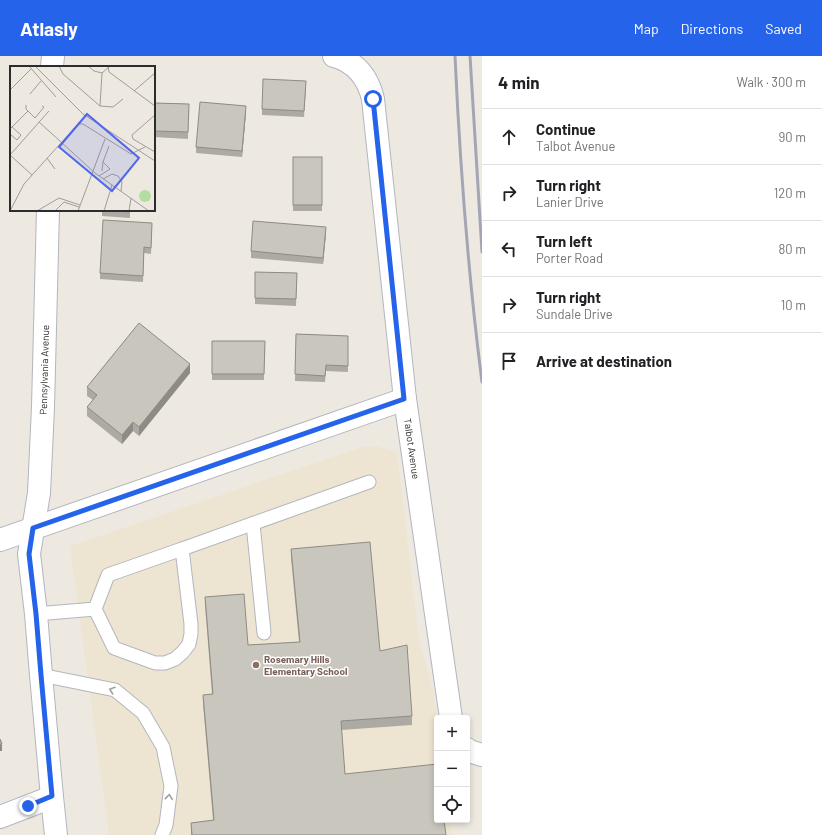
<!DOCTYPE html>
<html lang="en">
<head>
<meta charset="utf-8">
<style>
  body { margin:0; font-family:Barlow,sans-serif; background:#f6f6f6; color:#202124 }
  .controls { position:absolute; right:12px; bottom:12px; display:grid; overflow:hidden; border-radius:4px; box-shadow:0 2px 6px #0003 }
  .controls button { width:36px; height:36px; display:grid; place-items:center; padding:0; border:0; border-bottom:1px solid #e0e0e0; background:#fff; color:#202124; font:20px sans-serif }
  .stop { position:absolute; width:12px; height:12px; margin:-9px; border:3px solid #2563eb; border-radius:50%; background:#fff }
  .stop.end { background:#2563eb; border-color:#fff; box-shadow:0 1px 4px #0008 }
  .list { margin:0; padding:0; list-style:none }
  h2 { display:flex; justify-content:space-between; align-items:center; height:52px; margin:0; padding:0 16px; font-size:17px }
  h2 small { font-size:13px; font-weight:400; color:#757577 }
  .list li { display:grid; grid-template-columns:26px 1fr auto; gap:12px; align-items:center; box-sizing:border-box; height:56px; padding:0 16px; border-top:1px solid #e0e0e0 }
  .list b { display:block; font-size:15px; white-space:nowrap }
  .list p { margin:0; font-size:13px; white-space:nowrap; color:#757577 }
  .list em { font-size:13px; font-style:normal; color:#757577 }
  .icon { flex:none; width:22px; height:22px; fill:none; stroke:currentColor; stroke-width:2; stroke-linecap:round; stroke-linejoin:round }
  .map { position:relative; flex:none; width:482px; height:779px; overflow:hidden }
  header { display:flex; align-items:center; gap:24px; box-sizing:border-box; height:56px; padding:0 20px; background:#2563eb; color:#fff }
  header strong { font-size:19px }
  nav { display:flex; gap:22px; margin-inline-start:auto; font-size:14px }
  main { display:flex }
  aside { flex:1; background:#fff }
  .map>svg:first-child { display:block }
  .education { fill:#ede5d1 }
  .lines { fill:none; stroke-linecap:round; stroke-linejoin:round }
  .lane-casing { stroke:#b3b6be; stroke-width:15 }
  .street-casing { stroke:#b3b6be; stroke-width:24 }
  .secondary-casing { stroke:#b3b6be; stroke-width:24 }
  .lane { stroke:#fff; stroke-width:13 }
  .street { stroke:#fff; stroke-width:22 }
  .secondary { stroke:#fff; stroke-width:22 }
  .rail { stroke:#a3a5b5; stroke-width:3 }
  .wall { fill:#adaaa3 }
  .shaded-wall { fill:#8d8b85 }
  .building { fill:#c9c6be; stroke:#8d8b85 }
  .oneway { stroke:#a0a0a0 }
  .route { stroke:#2563eb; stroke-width:5 }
  .education-dot { fill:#8d6e63; stroke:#fff; stroke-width:1.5 }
  .labels { text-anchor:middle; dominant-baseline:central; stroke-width:3; stroke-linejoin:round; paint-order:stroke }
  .street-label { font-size:10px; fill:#2c2c2c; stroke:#fff }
  .education-label { font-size:10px; font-weight:bold; fill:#785e54; stroke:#fff; text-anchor:start }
  .inset-road { fill:none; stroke:#a09d98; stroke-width:1 }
  .view { fill:#4e67ec; fill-opacity:0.15; stroke:#4e67ec; stroke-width:2 }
  .inset-edge { fill:none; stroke:#2c2c2c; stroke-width:2 }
</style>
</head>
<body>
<header>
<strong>Atlasly</strong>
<nav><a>Map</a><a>Directions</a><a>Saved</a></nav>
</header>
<main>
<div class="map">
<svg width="482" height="779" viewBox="0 0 482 779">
  <rect width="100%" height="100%" fill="#ede8e0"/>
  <path class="education" d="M376 390 397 396 419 584 433 634 437 662V764H450L452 779H109L70 490 363 391Z"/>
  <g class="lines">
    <g class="lane-casing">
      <g id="lane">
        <path d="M253 468 264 577"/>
        <path d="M182 493 369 426"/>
        <path d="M36 558 95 553 114 592 155 607H165L175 603 183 596 189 588 191 578V568L182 493 108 519 95 553"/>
        <path d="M41 619 115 634 143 657 163 691 171 730 166 769 162 779"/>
      </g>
    </g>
    <g class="street-casing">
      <g id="street">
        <path id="s1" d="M334 0C356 6 368 22 373 43L405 343 451 662"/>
        <path d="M0 484 405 343"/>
        <path d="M467 693 469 695 482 699"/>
        <path d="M52 741 56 779"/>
      </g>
    </g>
    <g class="secondary-casing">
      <g id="secondary">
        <path d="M52 11 53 0"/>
        <path id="s2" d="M0 761 52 741 41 619 36 558 29 498 39 437 43 351 48 154"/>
      </g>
    </g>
    <use href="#lane" class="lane"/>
    <use href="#street" class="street"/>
    <use href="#secondary" class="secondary"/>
    <g class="rail">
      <path d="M455 0C460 109 468 218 482 326"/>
      <path d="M470 0 482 196"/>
    </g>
  </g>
  <g class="wall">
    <path d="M306 31 304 61 262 59V53Z"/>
    <path d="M154 47 189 48 188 83 154 81Z"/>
    <path d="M246 56 242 101 196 97V91Z"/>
    <rect x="293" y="101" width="29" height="54"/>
    <path d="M102 154H130V162L102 160Z"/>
    <path d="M152 173 151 198 144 197 143 226 100 223V217Z"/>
    <path d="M326 177 323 208 251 202V195Z"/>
    <path d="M255 216 297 217 296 250 255 248Z"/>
    <path d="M296 278 348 280V316L326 315 325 326 295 325Z"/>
    <path d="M212 285H265L264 324H212Z"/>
    <path d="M190 317 139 380 133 375 122 388 87 360V351L93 344 87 340V331Z"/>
    <path d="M291 493 380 595 412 660V669L341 674 345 718 446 779H191V767L213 764 203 648V639L212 638 205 549V541L248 589 299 586 291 502Z"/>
  </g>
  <g class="shaded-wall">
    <path d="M246 50V56L242 101V95Z"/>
    <path d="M326 171V177L323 208V202Z"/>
    <path d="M190 308V317L139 380V371Z"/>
    <path d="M133 366V375L122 388V379Z"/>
    <path d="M2 688V695H0V689Z"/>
  </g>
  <g class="building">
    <path d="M263 23 306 25 304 55 262 53Z"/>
    <path d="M200 46 246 50 242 95 196 91Z"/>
    <path d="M154 47 189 48 188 76 154 75Z"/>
    <rect x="293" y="101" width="29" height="48"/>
    <path d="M102 154H130V156Z"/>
    <path d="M103 164 152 167 151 192 144 191 143 220 100 217Z"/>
    <path d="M253 165 326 171 323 202 251 195Z"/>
    <path d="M255 216 297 217 296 243 255 242Z"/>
    <path d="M139 267 190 308 139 371 133 366 122 379 87 351 97 339 87 331Z"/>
    <path d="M296 278 348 280V310L326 309 325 320 295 318Z"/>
    <path d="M212 285H265L264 318H212Z"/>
    <path d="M370 486 380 595 407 589 412 660 341 665 345 718 437 708V764H444L446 779H192L191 767 214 764 203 639 213 638 205 541 244 538 248 589 300 586 291 493Z"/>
    <path d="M0 683 2 688 0 689Z"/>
  </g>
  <defs><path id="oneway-chevron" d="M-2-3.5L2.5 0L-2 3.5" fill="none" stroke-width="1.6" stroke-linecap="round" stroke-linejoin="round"/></defs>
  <g class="oneway">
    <use href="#oneway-chevron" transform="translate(112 634) rotate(-161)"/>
    <use href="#oneway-chevron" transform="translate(169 741) rotate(-84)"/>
  </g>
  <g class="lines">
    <path class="route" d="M28 750 52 740 41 619 36 558 29 498 33 472 404 343 373 43"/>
  </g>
  <circle class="education-dot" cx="256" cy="609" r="4"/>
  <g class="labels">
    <g class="street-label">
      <text stroke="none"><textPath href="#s2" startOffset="485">Pennsylvania Avenue</textPath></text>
      <text stroke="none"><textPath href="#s1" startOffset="413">Talbot Avenue</textPath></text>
    </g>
    <g class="education-label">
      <text x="264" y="603">Rosemary Hills<tspan x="264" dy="12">Elementary School</tspan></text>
    </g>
  </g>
  <g transform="translate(10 10)">
    <rect width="145" height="145" fill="#ede8e0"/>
    <path d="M129 130a6 6 0 1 1 12 0a6 6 0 1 1-12 0Z" fill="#b4dea1"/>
    <path class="inset-road" d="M19 0 46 31M25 0 73 48 145 95M49 0 53 8 90 40 103 41 113 33M78 0 84 5 92 7 100 0M98 0 99 6 145 40M0 24 21 3M124 25 145 7M20 28 31 15M16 39V43L25 52 34 41 32 40M90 40 92 7M145 49 122 69 123 73 145 86M29 56 85 107 139 145M0 63 18 45M0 68 7 74 11 69 2 61M0 89 39 45M0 89 22 109M37 92 45 103M93 96 99 80M89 110 100 103 93 96 92 105M93 113 102 108 108 110 112 116 111 125M0 145 14 118 68 58H73L121 88 135 81M27 145 49 132 70 139M45 145 54 136 69 141M68 145 95 73M94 145 102 119M119 145 121 132"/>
    <path class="view" d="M77 48 129 92 102 125 49 81Z"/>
    <rect width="145" height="145" class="inset-edge"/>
  </g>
</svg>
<div class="controls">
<button>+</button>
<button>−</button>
<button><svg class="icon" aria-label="locate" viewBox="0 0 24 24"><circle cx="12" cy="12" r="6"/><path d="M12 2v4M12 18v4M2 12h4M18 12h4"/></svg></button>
</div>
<div class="stop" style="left:373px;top:43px"></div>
<div class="stop end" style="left:28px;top:750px"></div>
</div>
<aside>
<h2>4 min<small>Walk · 300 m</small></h2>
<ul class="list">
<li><svg class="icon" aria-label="ahead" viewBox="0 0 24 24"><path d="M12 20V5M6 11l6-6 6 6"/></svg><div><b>Continue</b><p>Talbot Avenue</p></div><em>90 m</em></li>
<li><svg class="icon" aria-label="right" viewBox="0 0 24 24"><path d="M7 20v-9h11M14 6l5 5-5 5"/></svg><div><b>Turn right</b><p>Lanier Drive</p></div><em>120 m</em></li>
<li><svg class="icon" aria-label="left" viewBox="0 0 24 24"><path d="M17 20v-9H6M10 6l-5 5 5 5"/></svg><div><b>Turn left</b><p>Porter Road</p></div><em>80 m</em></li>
<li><svg class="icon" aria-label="right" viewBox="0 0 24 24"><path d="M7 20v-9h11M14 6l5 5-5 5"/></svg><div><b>Turn right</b><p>Sundale Drive</p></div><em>10 m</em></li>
<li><svg class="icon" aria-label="arrive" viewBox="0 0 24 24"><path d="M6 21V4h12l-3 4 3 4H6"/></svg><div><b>Arrive at destination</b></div></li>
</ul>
</aside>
</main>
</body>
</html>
